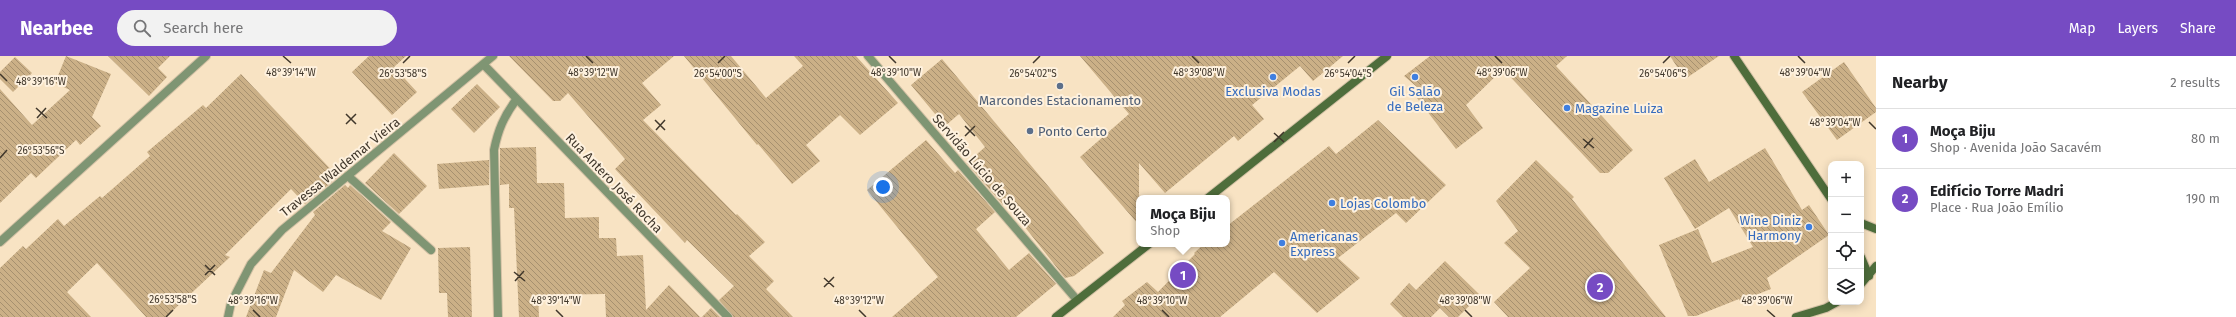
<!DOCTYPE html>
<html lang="en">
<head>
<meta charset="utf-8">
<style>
  body { margin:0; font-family:"Fira Sans",sans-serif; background:#f2f2f2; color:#202124 }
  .controls { position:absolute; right:12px; bottom:12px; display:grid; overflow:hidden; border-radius:8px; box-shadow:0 2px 10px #0003 }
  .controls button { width:36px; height:36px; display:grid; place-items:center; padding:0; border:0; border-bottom:1px solid #e0e0e0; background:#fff; color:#202124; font:20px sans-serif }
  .you { position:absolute; left:883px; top:131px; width:14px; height:14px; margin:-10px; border:3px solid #fff; border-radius:50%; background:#1a73e8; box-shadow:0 0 0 6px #1a73e833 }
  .badge { display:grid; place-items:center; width:26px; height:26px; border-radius:50%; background:#764bc3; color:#fff; font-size:13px; font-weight:700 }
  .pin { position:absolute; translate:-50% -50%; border:2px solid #fff; box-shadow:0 1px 4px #0006 }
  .popup { position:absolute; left:1136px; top:139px; width:94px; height:52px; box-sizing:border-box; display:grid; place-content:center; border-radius:8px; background:#fff; filter:drop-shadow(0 1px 3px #0005); font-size:13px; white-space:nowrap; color:#757577 }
  .popup b { font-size:15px; color:#202124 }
  .popup::after { content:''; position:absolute; left:50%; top:100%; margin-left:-8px; border:8px solid transparent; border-top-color:#fff }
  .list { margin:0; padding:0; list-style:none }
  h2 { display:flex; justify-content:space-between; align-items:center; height:52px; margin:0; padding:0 16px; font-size:17px }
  h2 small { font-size:13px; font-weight:400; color:#757577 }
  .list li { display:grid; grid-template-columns:26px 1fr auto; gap:12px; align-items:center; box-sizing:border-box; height:60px; padding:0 16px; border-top:1px solid #e0e0e0 }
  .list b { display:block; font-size:15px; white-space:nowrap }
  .list p { margin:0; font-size:13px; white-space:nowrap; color:#757577 }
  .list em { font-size:13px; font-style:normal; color:#757577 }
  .icon { flex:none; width:22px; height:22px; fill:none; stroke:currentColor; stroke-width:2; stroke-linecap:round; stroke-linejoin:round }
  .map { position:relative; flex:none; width:1876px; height:261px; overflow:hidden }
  header { display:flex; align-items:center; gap:24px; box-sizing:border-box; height:56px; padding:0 20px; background:#764bc3; color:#fff }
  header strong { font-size:19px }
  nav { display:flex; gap:22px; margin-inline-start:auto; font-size:14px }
  .search { width:280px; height:36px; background:#f2f2f2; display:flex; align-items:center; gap:10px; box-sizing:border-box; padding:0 14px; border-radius:22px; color:#757577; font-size:15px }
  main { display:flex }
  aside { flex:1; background:#fff }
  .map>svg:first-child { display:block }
  .building { fill:url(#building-back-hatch) }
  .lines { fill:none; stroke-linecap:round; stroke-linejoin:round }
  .lane-casing { stroke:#d3c1a5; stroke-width:10 }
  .street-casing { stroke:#d3c1a5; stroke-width:10 }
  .secondary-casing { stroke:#d3c1a5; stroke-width:10 }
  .lane { stroke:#7f9573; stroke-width:8 }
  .street { stroke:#7f9573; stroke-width:8 }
  .secondary { stroke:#4e6d3b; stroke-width:8 }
  .ticks { fill:none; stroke:#40372b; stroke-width:1.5 }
  .shop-dot { fill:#3f7fe0; stroke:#fef1de; stroke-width:1.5 }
  .service-dot { fill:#5c6f8a; stroke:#fef1de; stroke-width:1.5 }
  .labels { text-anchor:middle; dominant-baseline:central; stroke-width:4; stroke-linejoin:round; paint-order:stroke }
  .shop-label { font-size:13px; fill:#366cbe; stroke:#fef1de; text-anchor:start }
  .service-label { font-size:13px; fill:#4e5e75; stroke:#fef1de }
  .street-label { font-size:13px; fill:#40372b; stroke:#fef1de }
  .ticks-label { font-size:10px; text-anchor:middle; fill:#40372b; stroke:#fef1de; stroke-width:4; stroke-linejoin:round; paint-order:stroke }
</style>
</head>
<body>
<header>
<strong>Nearbee</strong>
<div class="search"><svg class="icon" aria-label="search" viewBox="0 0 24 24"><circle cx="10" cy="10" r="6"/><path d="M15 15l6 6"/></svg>Search here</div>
<nav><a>Map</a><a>Layers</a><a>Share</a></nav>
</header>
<main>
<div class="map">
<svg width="1876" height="261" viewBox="0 0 1876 261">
  <defs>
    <pattern id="building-back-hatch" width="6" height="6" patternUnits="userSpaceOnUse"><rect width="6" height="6" fill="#cbb087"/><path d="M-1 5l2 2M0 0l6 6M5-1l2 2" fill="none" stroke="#a6906f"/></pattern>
  </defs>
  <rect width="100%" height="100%" fill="#f8e3c3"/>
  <g class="building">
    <path d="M66 0 111 18 92 61 101 70 80 89 76 84 36 122 31 117 0 147V33L32 69 70 34 55 27Z"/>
    <path d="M108 0H170L158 12 167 21 149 40Z"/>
    <path d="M369 0H406L394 11 417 36 392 59 352 16Z"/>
    <path d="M509 0H674L642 27 661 49 643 64 736 159 737 158 765 186 749 200 774 225 766 233 793 261H733L719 244 734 230 687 184 685 187 615 113 625 103 568 37 560 45H553Z"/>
    <path d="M684 0H731L766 42 803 10 794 0H856L898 47 860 79 840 59 806 89 820 105 792 128 758 88 757 89Z"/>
    <path d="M1080 0H1343L1313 25 1300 10 1252 49 1264 63 1238 85 1234 80 1165 137 1139 107V169L1080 101 1129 58Z"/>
    <path d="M1430 0H1567L1556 10 1633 94 1608 117H1600L1503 13 1466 49 1483 72 1456 93 1417 42 1423 36 1404 20Z"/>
    <path d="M1670 0H1719L1685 23Z"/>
    <path d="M15 1 32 17 13 36 0 23V16Z"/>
    <path d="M942 3 1104 197 1074 220 1065 222 1006 147 1003 149 967 107 985 91 959 58 945 70 911 29Z"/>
    <path d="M1844 6 1876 52V56L1837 84 1802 36Z"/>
    <path d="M241 18 338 121 305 148 291 133 225 199 230 201 166 261H146L97 207 67 236 91 261H0V212L23 190 26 193 58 163 64 170 100 140 102 142 150 100 147 96 203 49 206 52Z"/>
    <path d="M477 28 500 51 474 77 451 53Z"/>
    <path d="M1378 64 1446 129 1406 167 1396 157 1338 202 1360 222 1317 257 1274 216 1220 261H1113L1125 249 1122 245 1147 226 1158 236 1195 198 1194 197 1204 188H1227V170L1329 90 1336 98Z"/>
    <path d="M926 84 955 117 958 114 995 156 976 173 1009 214 1029 197 1056 228 1016 261H892L938 221 867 134Z"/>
    <path d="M536 91 537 127H564L565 162 599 161V182H616L617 200 643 199 646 254 669 229 700 261H606L605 238 538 239 539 261H519L514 152H509V128L500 129V92Z"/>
    <path d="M1765 92 1802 154 1809 149 1829 179 1767 222 1771 233 1740 245 1739 243 1696 260H1688L1659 189 1698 173 1712 207 1753 191 1729 152 1695 173 1664 122 1695 103 1709 126Z"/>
    <path d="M394 97 427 130 399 158 365 127Z"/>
    <path d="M489 104V129L439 133 437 108Z"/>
    <path d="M1536 104 1574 141 1572 143 1666 261H1508L1494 246 1530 212 1504 187 1518 175 1496 145Z"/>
    <path d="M345 129 348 132 350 129 391 166 382 175 411 192 381 244 336 219 323 236 294 214 276 261H246L264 214 271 217 315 159 313 156Z"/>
    <path d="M470 191 472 261H448L447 237H439L438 192Z"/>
    <path d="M1445 205 1480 239 1458 261H1449L1440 252 1431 261H1403L1390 248 1409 227 1416 234Z"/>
    <path d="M711 252 720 261H702Z"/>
  </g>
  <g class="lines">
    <g class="lane-casing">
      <g id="lane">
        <path d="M348 120 431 194"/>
        <path d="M498 261 494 94C498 74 504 60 516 44"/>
      </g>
    </g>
    <g class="street-casing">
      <g id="street">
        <path d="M868 0 1077 244"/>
        <path d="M484 9 728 261"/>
        <path d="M0 186 206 0"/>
        <path d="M228 261 231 247 251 208 282 174 493 0"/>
      </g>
    </g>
    <g class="secondary-casing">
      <g id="secondary">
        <path d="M1734 0 1831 143"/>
        <path d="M1208 142 1387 0"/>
        <path d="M1861 167 1876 173"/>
        <path d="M1861 201 1869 220"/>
        <path d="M1861 228 1876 210"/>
        <path d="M1056 261 1149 188"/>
        <path d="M1796 261 1826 252 1837 246"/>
      </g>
    </g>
    <use href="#lane" class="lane"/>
    <use href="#street" class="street"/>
    <use href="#secondary" class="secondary"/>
  </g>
  <path class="ticks" d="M283 0 291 7M586 0 593 7M889 0 896 7M1192 0 1199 7M1495 0 1502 7M1798 0 1805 7M403 7 410 0M718 7 725 0M1033 7 1040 0M1348 7 1355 0M1663 7 1670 0M0 18 7 25M36 52 47 62M346 58 356 68M37 62 46 52M655 64 665 74M1869 66 1876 73M346 68 356 58M965 70 975 80M656 74 665 64M1274 77 1284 86M965 80 975 70M1583 83 1594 92M1274 86 1284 76M1584 92 1593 82M0 102 7 94M205 209 215 219M514 216 525 225M205 219 215 209M824 222 834 231M515 225 524 215M824 231 834 221M253 254 260 261M556 254 563 261M859 254 866 261M1162 254 1169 261M1465 254 1472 261M1767 254 1775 261M166 261 173 254"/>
  <g class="shop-dot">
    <circle cx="1273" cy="21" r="4"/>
    <circle cx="1415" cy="21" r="4"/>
    <circle cx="1567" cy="52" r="4"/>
    <circle cx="1332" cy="147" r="4"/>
    <circle cx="1809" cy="171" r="4"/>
    <circle cx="1282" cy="187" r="4"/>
  </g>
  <g class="service-dot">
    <circle cx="1060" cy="30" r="4"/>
    <circle cx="1030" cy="75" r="4"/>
  </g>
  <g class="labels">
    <g class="shop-label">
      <text x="1273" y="35" text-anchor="middle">Exclusiva Modas</text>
      <text x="1415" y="35" text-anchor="middle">Gil Salão<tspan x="1415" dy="15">de Beleza</tspan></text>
      <text x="1575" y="52">Magazine Luiza</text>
      <text x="1340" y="147">Lojas Colombo</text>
      <text x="1801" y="164" text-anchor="end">Wine Diniz<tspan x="1801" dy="15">Harmony</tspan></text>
      <text x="1290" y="180">Americanas<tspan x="1290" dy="15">Express</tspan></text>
    </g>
    <g class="service-label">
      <text x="1060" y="44">Marcondes Estacionamento</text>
      <text x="1038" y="75" text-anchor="start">Ponto Certo</text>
    </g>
    <g class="street-label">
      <text transform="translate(340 111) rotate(-39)">Travessa Waldemar Vieira</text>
      <text transform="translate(982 114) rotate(49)">Servidão Lúcio de Souza</text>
      <text transform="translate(614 127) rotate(46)">Rua Antero José Rocha</text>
    </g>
  </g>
  <g class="ticks-label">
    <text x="1805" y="20">48°39'04"W</text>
    <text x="291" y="20">48°39'14"W</text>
    <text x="593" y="20">48°39'12"W</text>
    <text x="896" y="20">48°39'10"W</text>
    <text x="1199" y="20">48°39'08"W</text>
    <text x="1502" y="20">48°39'06"W</text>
    <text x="403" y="21">26°53'58"S</text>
    <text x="718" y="21">26°54'00"S</text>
    <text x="1033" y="21">26°54'02"S</text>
    <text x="1348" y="21">26°54'04"S</text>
    <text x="1663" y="21">26°54'06"S</text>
    <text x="41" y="29">48°39'16"W</text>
    <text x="1835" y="70">48°39'04"W</text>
    <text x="41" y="98">26°53'56"S</text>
    <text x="173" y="247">26°53'58"S</text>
    <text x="253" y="248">48°39'16"W</text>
    <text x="556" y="248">48°39'14"W</text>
    <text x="859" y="248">48°39'12"W</text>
    <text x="1162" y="248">48°39'10"W</text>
    <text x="1465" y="248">48°39'08"W</text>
    <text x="1767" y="248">48°39'06"W</text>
  </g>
</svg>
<div class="controls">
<button>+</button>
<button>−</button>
<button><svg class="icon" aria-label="locate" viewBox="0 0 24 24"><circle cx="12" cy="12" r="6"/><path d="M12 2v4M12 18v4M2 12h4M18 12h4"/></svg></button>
<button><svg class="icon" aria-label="layers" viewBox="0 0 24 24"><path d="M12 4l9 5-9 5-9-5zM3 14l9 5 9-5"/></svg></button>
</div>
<div class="you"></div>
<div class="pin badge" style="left:1183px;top:219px">1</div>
<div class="popup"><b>Moça Biju</b>Shop</div>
<div class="pin badge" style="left:1600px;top:231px">2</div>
</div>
<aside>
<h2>Nearby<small>2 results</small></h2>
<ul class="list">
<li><span class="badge">1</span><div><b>Moça Biju</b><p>Shop · Avenida João Sacavém</p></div><em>80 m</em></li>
<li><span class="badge">2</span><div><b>Edifício Torre Madri</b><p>Place · Rua João Emílio</p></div><em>190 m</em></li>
</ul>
</aside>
</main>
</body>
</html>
